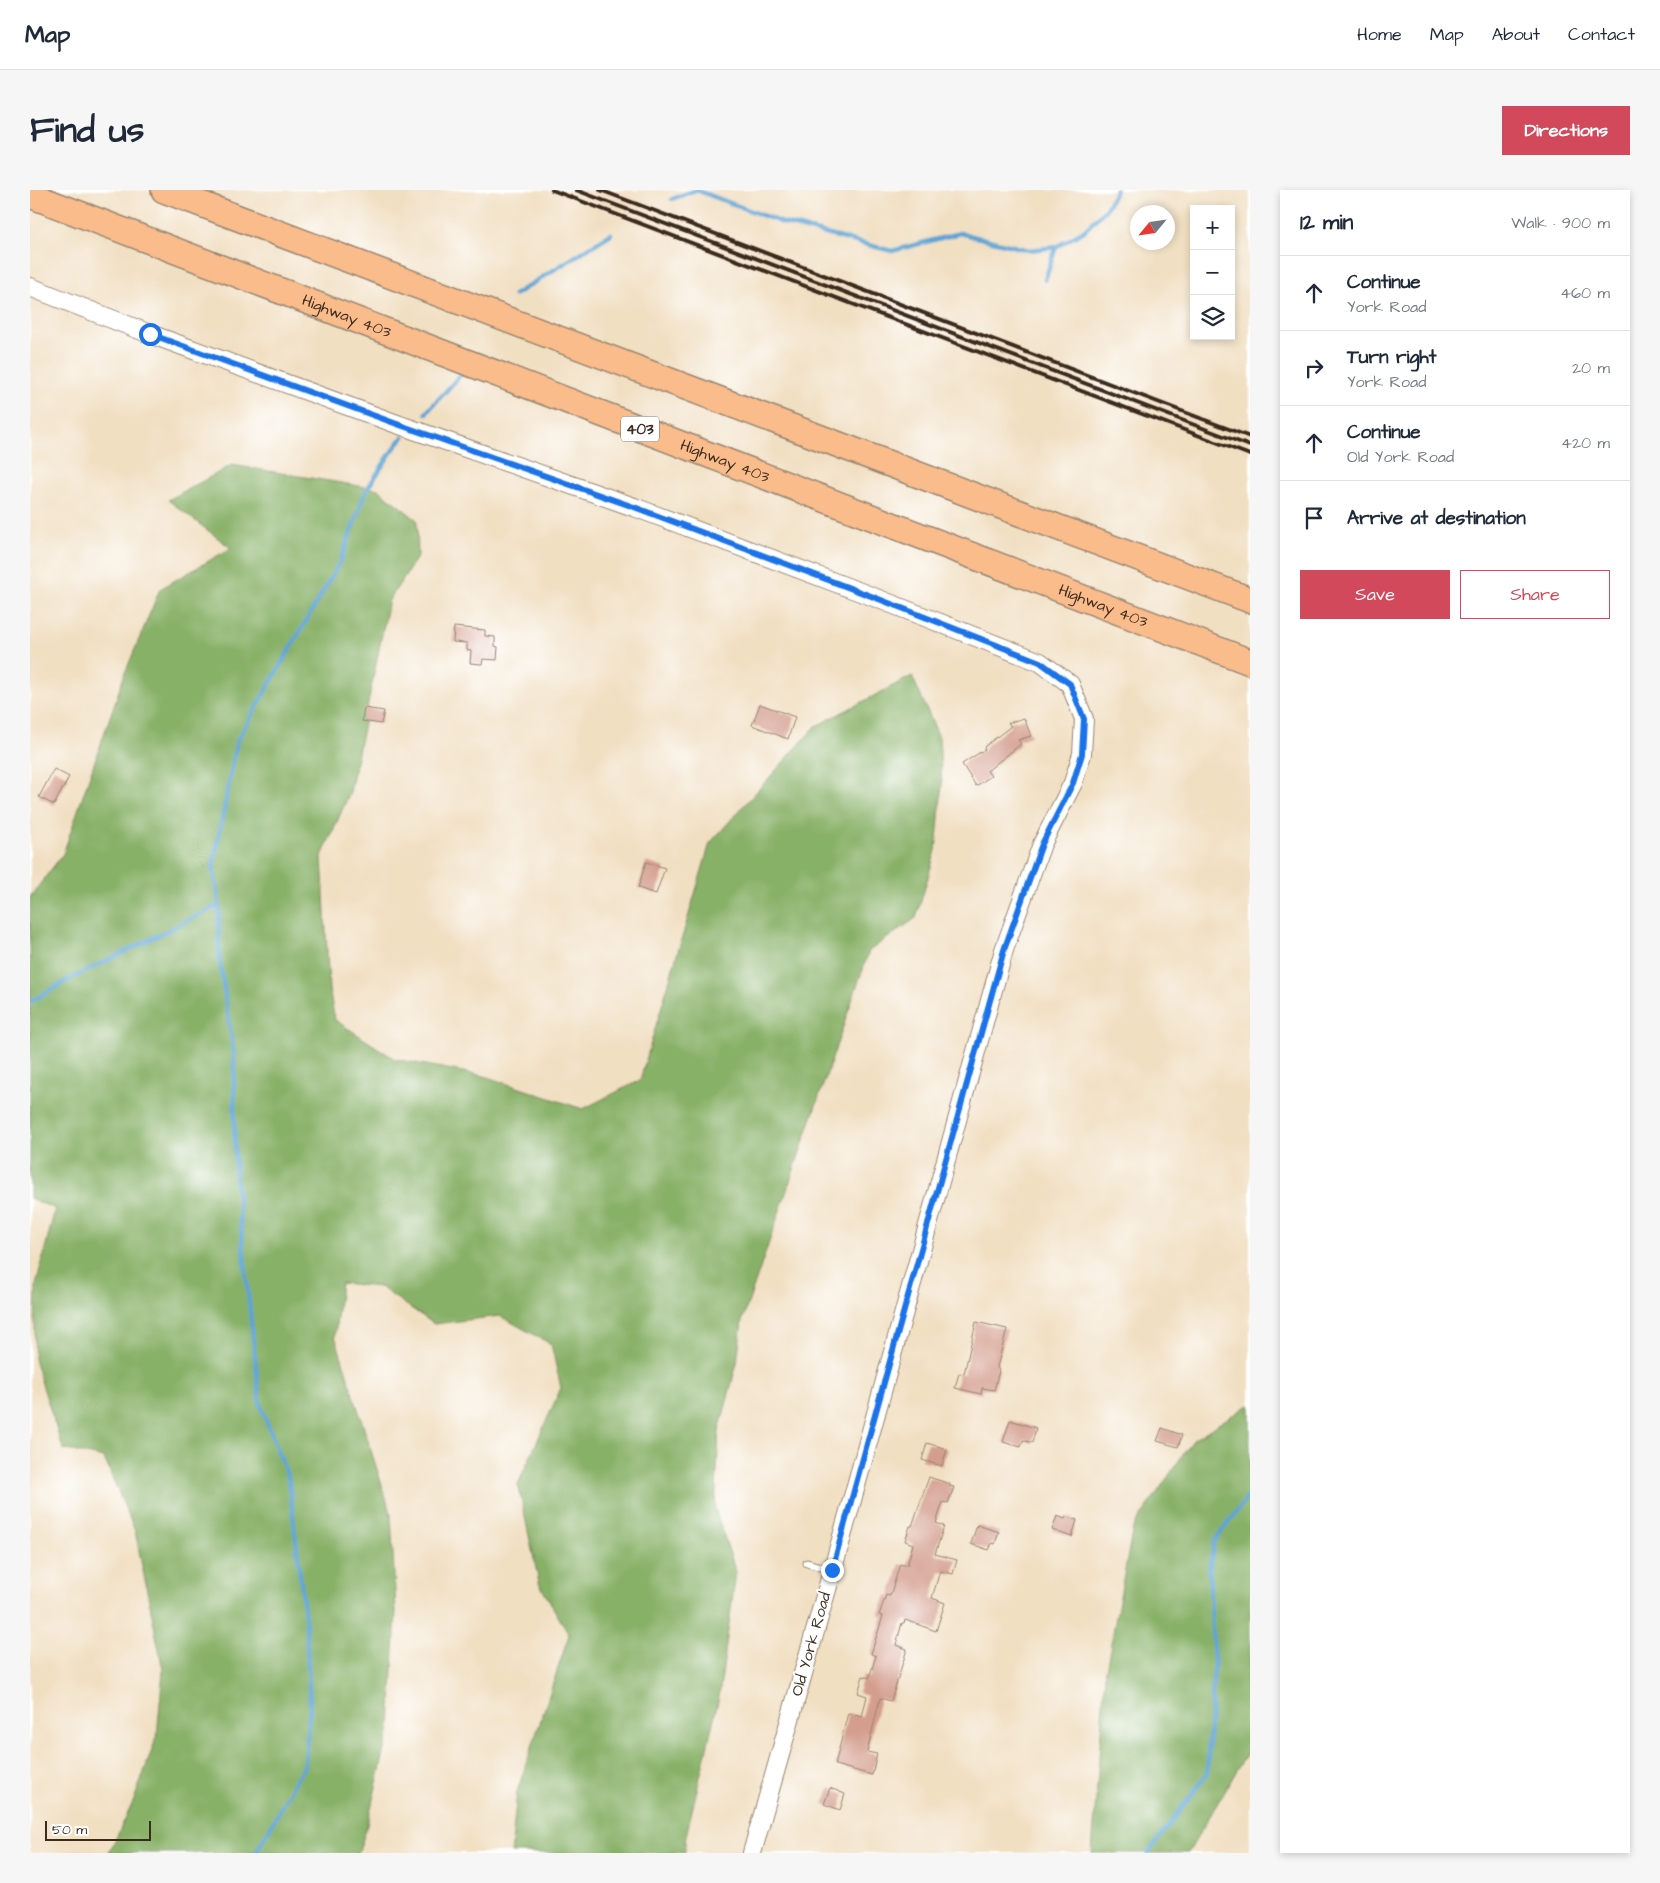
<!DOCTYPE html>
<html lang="en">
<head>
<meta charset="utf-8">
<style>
  body { margin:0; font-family:"Architects Daughter",sans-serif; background:#f6f6f7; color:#1f2937 }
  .controls { position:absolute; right:15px; top:15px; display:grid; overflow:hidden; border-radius:0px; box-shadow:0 2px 8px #0003 }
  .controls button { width:45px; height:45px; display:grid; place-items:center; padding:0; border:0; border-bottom:1px solid #e0e1e3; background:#fff; color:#1f2937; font:25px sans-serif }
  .compass { position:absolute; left:1100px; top:15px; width:45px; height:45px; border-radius:50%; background:#fff; box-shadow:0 2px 8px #0003; rotate:241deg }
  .scale { position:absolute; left:15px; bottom:12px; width:106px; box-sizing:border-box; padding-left:5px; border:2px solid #3b2a1e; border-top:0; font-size:14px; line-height:18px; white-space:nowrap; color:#3b2a1e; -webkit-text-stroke:4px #fff; paint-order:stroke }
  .stop { position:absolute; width:15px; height:15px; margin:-11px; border:4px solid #1a73e8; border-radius:50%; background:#fff }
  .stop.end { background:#1a73e8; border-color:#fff; box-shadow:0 1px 5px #0008 }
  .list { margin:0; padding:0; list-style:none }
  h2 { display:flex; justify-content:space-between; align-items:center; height:65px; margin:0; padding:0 20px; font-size:21px }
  h2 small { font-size:16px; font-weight:400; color:#747a83 }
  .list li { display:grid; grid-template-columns:32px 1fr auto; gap:15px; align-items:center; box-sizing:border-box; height:75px; padding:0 20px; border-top:1px solid #e0e1e3 }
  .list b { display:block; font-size:19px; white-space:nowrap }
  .list p { margin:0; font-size:16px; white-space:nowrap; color:#747a83 }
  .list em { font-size:16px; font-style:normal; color:#747a83 }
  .actions { display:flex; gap:10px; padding:15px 20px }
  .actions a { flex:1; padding:11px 0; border:1px solid #d1495b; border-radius:0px; text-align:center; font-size:18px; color:#d1495b }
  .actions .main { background:#d1495b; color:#fff }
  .icon { flex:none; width:28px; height:28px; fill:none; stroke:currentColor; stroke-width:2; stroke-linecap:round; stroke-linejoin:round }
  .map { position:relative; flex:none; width:1220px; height:1663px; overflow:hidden; border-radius:0px }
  header { display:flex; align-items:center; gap:30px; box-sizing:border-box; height:70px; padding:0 25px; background:#fff; border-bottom:1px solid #e0e1e3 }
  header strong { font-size:24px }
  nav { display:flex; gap:28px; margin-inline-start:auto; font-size:18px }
  .intro { display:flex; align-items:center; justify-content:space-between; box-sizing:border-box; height:120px; padding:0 30px }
  h1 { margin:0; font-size:35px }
  .button { padding:12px 22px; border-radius:0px; background:#d1495b; color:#fff; font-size:18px; font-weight:700 }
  main { display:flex; gap:30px; padding:0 30px }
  aside { flex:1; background:#fff; border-radius:0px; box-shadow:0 2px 8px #0003 }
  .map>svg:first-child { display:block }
  .forest { fill:#88b168; stroke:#626e43 }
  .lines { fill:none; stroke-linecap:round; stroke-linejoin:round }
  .stream { stroke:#5ea4d4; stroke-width:4.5 }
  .building { fill:#d49e8e }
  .service-casing { stroke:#968470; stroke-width:9 }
  .tertiary-casing { stroke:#968470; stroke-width:20 }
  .motorway-casing { stroke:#968470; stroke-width:28 }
  .service { stroke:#fff; stroke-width:7 }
  .tertiary { stroke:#fff; stroke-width:18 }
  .motorway { stroke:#fabc8b; stroke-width:25 }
  .rail { stroke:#3b2a1e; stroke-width:4 }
  .route { stroke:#1a73e8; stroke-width:6 }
  .labels { text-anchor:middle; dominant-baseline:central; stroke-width:4; stroke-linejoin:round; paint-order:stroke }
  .shield { fill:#fff; stroke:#766a62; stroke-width:1 }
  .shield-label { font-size:15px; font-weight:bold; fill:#3b2a1e }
  .street-label { font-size:16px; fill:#3b2a1e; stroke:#fff }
</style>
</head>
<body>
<header>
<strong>Map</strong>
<nav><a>Home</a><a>Map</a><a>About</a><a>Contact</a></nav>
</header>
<div class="intro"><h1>Find us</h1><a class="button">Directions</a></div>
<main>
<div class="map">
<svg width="1220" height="1663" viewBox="0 0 1220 1663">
  <rect width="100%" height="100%" fill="#fff"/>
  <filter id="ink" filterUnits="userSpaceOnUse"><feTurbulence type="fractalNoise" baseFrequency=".02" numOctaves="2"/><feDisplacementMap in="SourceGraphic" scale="10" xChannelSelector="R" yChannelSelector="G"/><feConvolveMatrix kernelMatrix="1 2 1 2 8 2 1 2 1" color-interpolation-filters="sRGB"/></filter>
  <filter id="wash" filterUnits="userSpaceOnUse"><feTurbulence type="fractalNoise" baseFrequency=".0096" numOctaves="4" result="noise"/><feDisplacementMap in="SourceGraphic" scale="20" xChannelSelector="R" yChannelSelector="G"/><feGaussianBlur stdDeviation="1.12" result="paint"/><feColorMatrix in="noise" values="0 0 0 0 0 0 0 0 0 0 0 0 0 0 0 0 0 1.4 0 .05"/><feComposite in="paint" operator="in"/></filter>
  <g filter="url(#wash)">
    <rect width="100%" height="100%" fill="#f1dfc2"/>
    <g class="forest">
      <path d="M202 275 348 299 387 330 388 366 359 410 320 602 292 666 299 799 305 830 365 869 454 886 553 919 610 890 680 653 786 536 882 486 909 547 912 596 906 660 886 728 839 761 712 1131 707 1173 689 1241 685 1319 706 1382 689 1507 655 1650V1663H481L487 1602 539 1445 509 1393 488 1294 531 1198 521 1154 470 1126 404 1134 350 1097 311 1093 305 1146 361 1324 366 1422 360 1538 335 1643 328 1663H79L104 1610 127 1546 133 1480 105 1341 74 1268 33 1259 4 1169 6 1095 25 1019 0 1008V707L33 664 95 483 130 399 201 358 138 310Z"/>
      <path d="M1220 1214V1558L1158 1663H1062L1075 1485 1103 1338 1163 1250Z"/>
    </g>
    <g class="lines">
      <g class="stream">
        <path d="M642 9 666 0 753 33 862 61 930 43 999 60 1026 57 1054 41 1076 19 1086 0"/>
        <path d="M1015 90 1026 57"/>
        <path d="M484 105 581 44"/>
        <path d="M396 223 436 179"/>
        <path d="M0 812 40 789 189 715"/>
        <path d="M226 1663 275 1574 280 1514 276 1436 259 1290 230 1214 205 982 204 864 189 767V715L183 676 207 551 310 372 336 301 360 264 373 247"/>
        <path d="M1118 1663 1177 1584 1184 1474 1179 1381 1184 1352 1220 1304"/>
      </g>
    </g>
    <g id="blocks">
      <g class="building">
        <path d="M424 437 455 440V446L465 447V456L468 457 467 470 453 469 452 474 440 473 441 461 437 460V453L423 452Z"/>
        <path d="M730 514 765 527 758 549 722 535Z"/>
        <path d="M334 518 354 521 351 534 332 531Z"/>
        <path d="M994 528 1001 546 988 550 991 554 957 581 961 586 946 596 932 574 955 559 954 557 981 536 978 533Z"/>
        <path d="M24 579 39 587 24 615 9 607Z"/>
        <path d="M616 672 635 678 626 704 608 698Z"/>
        <path d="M946 1132 977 1139 967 1177 969 1181 964 1200 952 1198 951 1204 925 1198 929 1183 934 1184Z"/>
        <path d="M980 1230 1006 1238 1002 1253 993 1250 991 1257 973 1252Z"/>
        <path d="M1132 1238 1152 1245 1148 1257 1127 1251Z"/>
        <path d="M897 1253 917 1259 912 1276 892 1270Z"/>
        <path d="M899 1287 920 1294 919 1296 924 1297 918 1313 913 1312 906 1333 914 1336 905 1364 927 1370 923 1384 910 1381 902 1408 915 1413 906 1441 875 1430 874 1433H872L866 1455 877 1459 861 1511 850 1508 837 1562 847 1564 842 1585 805 1575 818 1523 832 1527 837 1506 828 1503 833 1486 839 1488 846 1466 841 1464 853 1426 849 1425 856 1405 860 1406 870 1374 877 1376 883 1354 875 1351 880 1336H882Z"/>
        <path d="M1027 1326 1035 1329 1036 1327 1047 1330 1042 1347 1022 1340Z"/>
        <path d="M947 1335 969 1342 965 1354 962 1353 959 1360 941 1354Z"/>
        <path d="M800 1598 815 1604 810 1620 794 1614Z"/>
      </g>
    </g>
  </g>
  <g filter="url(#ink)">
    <use href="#blocks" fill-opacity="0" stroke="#968470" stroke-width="1"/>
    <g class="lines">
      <g class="service-casing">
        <path id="service" d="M777 1373 801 1380"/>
      </g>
      <g class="tertiary-casing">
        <path id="tertiary" d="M0 97 120 144 367 234 604 317 841 406 1010 472 1040 494 1054 529 1052 564 1043 593 1012 654 974 760 811 1350 722 1663"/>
      </g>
      <g class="motorway-casing">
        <g id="motorway">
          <path d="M134 0 1220 410"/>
          <path id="s1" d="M0 5 1220 472"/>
        </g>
      </g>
      <use href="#service" class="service"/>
      <use href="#tertiary" class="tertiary"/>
      <use href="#motorway" class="motorway"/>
      <g class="rail">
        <path d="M522 0 1220 265"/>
        <path d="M546 0 1220 256"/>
        <path d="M570 0 1220 247"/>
      </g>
    </g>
  </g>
  <g class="lines" filter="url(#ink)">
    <path class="route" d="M120 144 367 234 604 317 841 406 1010 472 1040 494 1054 529 1052 564 1043 593 1012 654 974 760 802 1380"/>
  </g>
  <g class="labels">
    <rect class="shield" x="591" y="226.5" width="38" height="25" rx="4"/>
    <g class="shield-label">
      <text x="610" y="239">403</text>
    </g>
    <g class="street-label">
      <text stroke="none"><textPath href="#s1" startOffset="339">Highway 403</textPath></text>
      <text stroke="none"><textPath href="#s1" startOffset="744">Highway 403</textPath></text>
      <text stroke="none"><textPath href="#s1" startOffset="1149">Highway 403</textPath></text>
      <text transform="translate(781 1454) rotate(-74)">Old York Road</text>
    </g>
  </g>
</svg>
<div class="controls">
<button>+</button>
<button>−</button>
<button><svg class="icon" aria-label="layers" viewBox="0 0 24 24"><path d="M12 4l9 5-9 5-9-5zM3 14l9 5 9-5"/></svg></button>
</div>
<svg class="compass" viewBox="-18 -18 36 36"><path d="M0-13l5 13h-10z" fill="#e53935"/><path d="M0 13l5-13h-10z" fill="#747a83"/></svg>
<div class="scale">50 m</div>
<div class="stop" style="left:120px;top:144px"></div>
<div class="stop end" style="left:802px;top:1380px"></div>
</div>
<aside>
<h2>12 min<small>Walk · 900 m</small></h2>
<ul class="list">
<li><svg class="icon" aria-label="ahead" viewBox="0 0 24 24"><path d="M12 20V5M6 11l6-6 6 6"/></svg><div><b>Continue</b><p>York Road</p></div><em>460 m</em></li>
<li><svg class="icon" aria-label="right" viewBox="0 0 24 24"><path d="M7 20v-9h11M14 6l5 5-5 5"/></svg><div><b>Turn right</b><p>York Road</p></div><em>20 m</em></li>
<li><svg class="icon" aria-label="ahead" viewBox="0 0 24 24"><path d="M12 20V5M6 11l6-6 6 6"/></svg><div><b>Continue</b><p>Old York Road</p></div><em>420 m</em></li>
<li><svg class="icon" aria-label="arrive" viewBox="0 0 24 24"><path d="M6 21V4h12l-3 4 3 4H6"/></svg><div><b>Arrive at destination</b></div></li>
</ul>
<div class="actions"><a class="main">Save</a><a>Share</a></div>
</aside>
</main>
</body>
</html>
